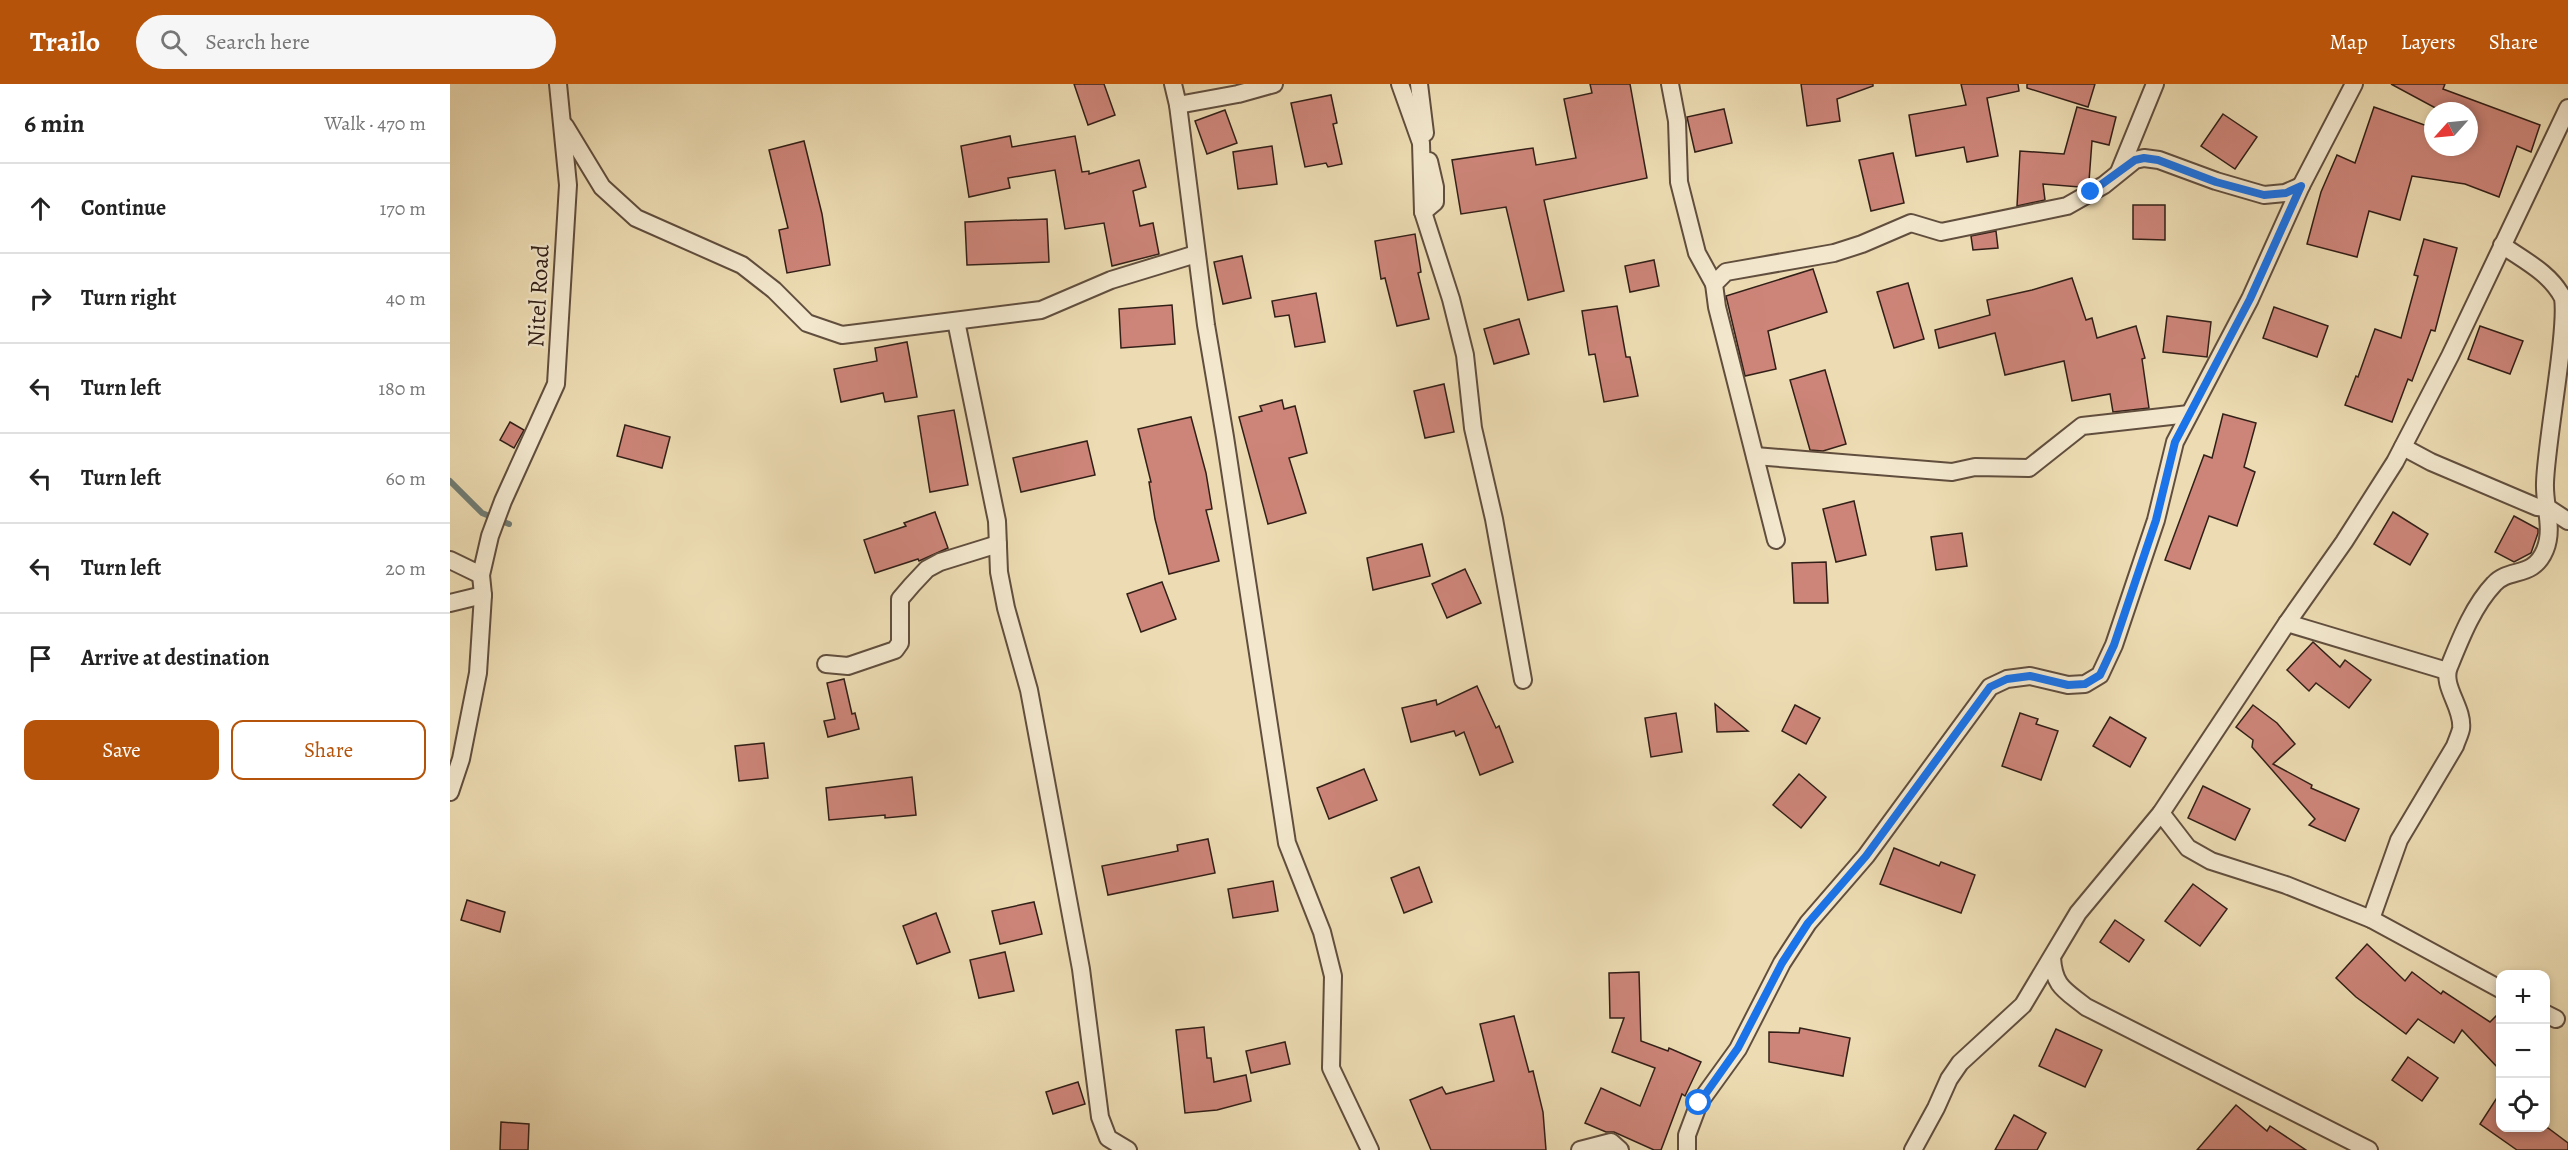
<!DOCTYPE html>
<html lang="en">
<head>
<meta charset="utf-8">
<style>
  body { margin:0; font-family:Alegreya,serif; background:#f6f6f6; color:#222 }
  .controls { position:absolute; right:18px; bottom:18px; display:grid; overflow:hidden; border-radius:12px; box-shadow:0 3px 9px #0003 }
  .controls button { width:54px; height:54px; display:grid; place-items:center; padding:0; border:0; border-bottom:2px solid #e0e0e0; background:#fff; color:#222; font:30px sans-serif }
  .compass { position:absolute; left:1974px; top:18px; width:54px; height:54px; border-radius:50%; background:#fff; box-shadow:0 3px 9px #0003; rotate:243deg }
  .stop { position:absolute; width:18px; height:18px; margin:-14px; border:4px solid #1a73e8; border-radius:50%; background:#fff }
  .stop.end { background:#1a73e8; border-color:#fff; box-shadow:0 2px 6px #0008 }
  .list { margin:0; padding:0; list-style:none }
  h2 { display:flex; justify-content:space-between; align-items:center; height:78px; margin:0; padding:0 24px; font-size:26px }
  h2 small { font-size:20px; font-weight:400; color:#767676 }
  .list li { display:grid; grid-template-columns:39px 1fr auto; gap:18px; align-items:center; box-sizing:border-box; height:90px; padding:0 24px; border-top:2px solid #e0e0e0 }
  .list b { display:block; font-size:22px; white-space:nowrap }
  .list em { font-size:20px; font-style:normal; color:#767676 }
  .actions { display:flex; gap:12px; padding:18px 24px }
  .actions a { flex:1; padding:14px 0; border:2px solid #b45309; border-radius:12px; text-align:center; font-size:21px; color:#b45309 }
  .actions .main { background:#b45309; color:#fff }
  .icon { flex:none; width:33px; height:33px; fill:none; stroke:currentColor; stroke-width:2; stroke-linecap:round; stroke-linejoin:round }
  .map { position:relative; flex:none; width:2118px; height:1066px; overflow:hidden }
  header { display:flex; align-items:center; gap:36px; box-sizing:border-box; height:84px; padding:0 30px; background:#b45309; color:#fff }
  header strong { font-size:28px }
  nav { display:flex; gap:33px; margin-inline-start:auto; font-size:21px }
  .search { width:420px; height:54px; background:#f6f6f6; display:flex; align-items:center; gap:15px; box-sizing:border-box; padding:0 21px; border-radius:33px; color:#767676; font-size:22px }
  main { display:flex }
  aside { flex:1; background:#fff }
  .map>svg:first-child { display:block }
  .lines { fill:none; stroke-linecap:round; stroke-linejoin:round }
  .stream { stroke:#707c74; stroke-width:6 }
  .building { fill:#cd8579; stroke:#321f17; stroke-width:1.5 }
  .street-casing { stroke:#614e3e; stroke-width:20 }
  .street { stroke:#f3e8ce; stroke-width:16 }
  .route { stroke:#1a73e8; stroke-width:8 }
  .labels { text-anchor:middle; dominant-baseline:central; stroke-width:4.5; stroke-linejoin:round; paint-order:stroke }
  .street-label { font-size:24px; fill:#321f17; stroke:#f3e8ce }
</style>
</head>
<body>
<header>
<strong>Trailo</strong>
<div class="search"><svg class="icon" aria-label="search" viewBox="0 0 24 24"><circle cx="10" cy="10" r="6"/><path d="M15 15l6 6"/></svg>Search here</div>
<nav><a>Map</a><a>Layers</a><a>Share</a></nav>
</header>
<main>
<aside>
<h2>6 min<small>Walk · 470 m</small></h2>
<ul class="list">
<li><svg class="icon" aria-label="ahead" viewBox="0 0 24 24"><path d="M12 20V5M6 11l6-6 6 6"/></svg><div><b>Continue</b></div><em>170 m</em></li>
<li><svg class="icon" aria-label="right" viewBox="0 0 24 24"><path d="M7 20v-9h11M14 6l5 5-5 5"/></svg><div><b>Turn right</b></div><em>40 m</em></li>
<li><svg class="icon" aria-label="left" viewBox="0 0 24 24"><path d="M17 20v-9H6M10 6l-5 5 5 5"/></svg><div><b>Turn left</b></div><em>180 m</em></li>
<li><svg class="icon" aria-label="left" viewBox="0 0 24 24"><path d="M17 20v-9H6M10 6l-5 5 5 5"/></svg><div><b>Turn left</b></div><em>60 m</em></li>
<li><svg class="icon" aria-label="left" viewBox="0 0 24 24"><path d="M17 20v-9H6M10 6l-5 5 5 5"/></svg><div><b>Turn left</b></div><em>20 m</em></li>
<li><svg class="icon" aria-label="arrive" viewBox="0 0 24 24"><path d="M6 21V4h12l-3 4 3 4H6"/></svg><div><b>Arrive at destination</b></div></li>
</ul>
<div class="actions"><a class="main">Save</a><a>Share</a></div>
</aside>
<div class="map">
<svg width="2118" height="1066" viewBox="0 0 2118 1066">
  <rect width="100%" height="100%" fill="#eddcb3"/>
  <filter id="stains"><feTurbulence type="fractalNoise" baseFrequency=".00333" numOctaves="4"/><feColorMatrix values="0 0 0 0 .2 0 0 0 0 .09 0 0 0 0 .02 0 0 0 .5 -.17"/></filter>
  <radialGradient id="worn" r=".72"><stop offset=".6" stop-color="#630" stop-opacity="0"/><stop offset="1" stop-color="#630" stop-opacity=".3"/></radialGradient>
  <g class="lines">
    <path class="stream" d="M0 397 32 429 59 440"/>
  </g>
  <g class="building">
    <path d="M624 0H654L665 31 638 41Z"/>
    <path d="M1140 0H1180L1197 94 1094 116 1114 207 1078 216 1056 123 1011 130 1002 76 1083 64 1086 81 1126 74 1114 15 1142 9Z"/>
    <path d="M1351 0H1423V2L1387 15 1390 37 1357 42Z"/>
    <path d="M1511 0H1568L1569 7 1537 14 1548 72 1517 78 1514 63 1466 72 1459 31 1516 21Z"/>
    <path d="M1577 0H1645L1638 23 1577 4Z"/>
    <path d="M1941 0H1995L1993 5 2090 41 2081 68 2067 62 2049 113 2015 100 1962 92 1950 136 1919 127 1907 173 1857 160 1871 108 1887 71 1905 79 1924 23 1983 44V63H2019V27H1991Z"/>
    <path d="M881 11 887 39 883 40 892 80 878 83 876 79 855 83 841 19Z"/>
    <path d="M1627 23 1666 33 1659 61 1642 57 1639 97 1630 103 1593 100 1595 116 1567 122 1570 67 1614 70Z"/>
    <path d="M1274 25 1282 59 1245 68 1237 33Z"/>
    <path d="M775 26 787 59 757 70 745 37Z"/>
    <path d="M1773 30 1807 53 1785 85 1751 62Z"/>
    <path d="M560 52 562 63 625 52 632 88 639 87V90L689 76 696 103 683 107 690 142 703 139 709 170 662 182 654 139 615 145 605 86 558 94 560 104 519 113 511 62Z"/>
    <path d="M354 57 372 130 380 181 337 189 329 146 338 144 319 66Z"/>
    <path d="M822 62 827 100 788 105 783 68Z"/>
    <path d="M1443 69 1454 119 1421 127 1409 76Z"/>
    <path d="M1683 121H1715V156L1683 155Z"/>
    <path d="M597 135 599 178 517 181 515 138Z"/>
    <path d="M1546 147 1548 164 1523 166 1521 152Z"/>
    <path d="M965 150 971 188 968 189 979 235 947 242 935 194 931 195 925 157Z"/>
    <path d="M1974 155 2007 164 1985 247 1981 246 1962 297 1958 295 1942 338 1895 321 1906 292 1908 293 1925 245 1951 254 1968 192 1964 191Z"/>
    <path d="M792 172 801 214 773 220 764 178Z"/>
    <path d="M1204 176 1209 202 1180 208 1175 182Z"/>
    <path d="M1363 185 1377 228 1318 247 1326 285 1295 292 1276 212Z"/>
    <path d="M1622 194 1636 236 1642 234 1647 254 1686 242 1695 274 1692 275 1699 324 1663 328 1660 310 1622 317 1614 277 1555 291 1545 249 1489 264 1485 246 1540 231 1537 216 1582 206Z"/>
    <path d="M1458 199 1474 255 1444 264 1427 208Z"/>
    <path d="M866 209 875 258 845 263 839 231 825 233 822 217Z"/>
    <path d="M722 221 725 260 671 264 669 225Z"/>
    <path d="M1167 222 1176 273H1180L1188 312 1154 318 1145 270 1139 271 1132 227Z"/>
    <path d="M1824 223 1878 242 1867 273 1813 254Z"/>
    <path d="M1717 232 1761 238 1757 273 1713 268Z"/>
    <path d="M1069 235 1079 270 1044 280 1034 245Z"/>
    <path d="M2030 242 2073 257 2060 290 2018 275Z"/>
    <path d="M457 258 467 313 435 318 433 309 391 318 384 285 427 277 425 264Z"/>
    <path d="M1375 286 1396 360 1373 367 1360 366 1340 296Z"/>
    <path d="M994 300 1004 348 975 354 964 307Z"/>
    <path d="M832 316 834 325 845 322 857 369 839 374 856 429 818 440 789 333 812 327 810 322Z"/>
    <path d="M504 326 518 401 480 408 468 332Z"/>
    <path d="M1773 330 1806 339 1794 383 1805 388 1787 442 1759 432 1740 485 1715 476 1754 371 1762 374Z"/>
    <path d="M741 333 756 389 762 425 756 426 769 477 719 490 705 435 699 398H701L688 345Z"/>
    <path d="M60 338 74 346 64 364 50 356Z"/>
    <path d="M175 341 220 353 212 384 167 372Z"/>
    <path d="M637 357 645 391 571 408 563 374Z"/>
    <path d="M1404 417 1416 471 1386 478 1373 425Z"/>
    <path d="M485 428 498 464 469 477 468 475 425 489 414 456 456 442 454 439Z"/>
    <path d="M1943 428 1978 450 1960 481 1924 460Z"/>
    <path d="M2064 432 2088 445V449L2081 469 2064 478 2045 468Z"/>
    <path d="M1512 449 1517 482 1486 486 1481 453Z"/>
    <path d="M972 460 980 492 923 506 917 474Z"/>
    <path d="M1376 478 1378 519H1344L1342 479Z"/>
    <path d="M1015 485 1031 519 997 534 982 500Z"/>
    <path d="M712 498 726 535 691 548 677 510Z"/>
    <path d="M1863 558 1890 583 1895 576 1921 596 1899 624 1866 599 1859 607 1837 586Z"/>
    <path d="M394 595 402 630 405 629 409 645 378 653 374 637 385 635 377 599Z"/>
    <path d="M1027 602 1046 644 1049 642 1063 678 1030 691 1014 648 1006 652 1004 647 961 658 952 624 986 616 987 621Z"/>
    <path d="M1265 620 1298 647 1267 648Z"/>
    <path d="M1345 621 1370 634 1356 660 1332 647Z"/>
    <path d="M1803 621 1827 639 1845 660 1823 680 1862 701 1861 704 1909 725 1895 757 1859 741 1865 735 1802 663 1803 656 1786 643Z"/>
    <path d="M1226 629 1232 668 1201 673 1195 634Z"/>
    <path d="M1570 629 1588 635 1586 640 1608 647 1591 696 1552 682Z"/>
    <path d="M1660 633 1696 654 1680 683 1643 662Z"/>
    <path d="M314 659 318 694 289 697 285 662Z"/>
    <path d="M914 685 927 716 879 735 867 704Z"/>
    <path d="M1349 690 1376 713 1351 744 1323 721Z"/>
    <path d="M462 693 466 731 435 734V731L379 736 376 704Z"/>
    <path d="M1753 702 1800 725 1785 756 1738 734Z"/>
    <path d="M758 755 765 789 658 811 652 782 728 767 727 761Z"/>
    <path d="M1444 764 1489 782 1491 778 1525 791 1511 829 1430 800Z"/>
    <path d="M969 783 982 818 954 829 941 794Z"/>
    <path d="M823 797 828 827 783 834 778 805Z"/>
    <path d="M1743 800 1777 825 1750 862 1715 837Z"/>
    <path d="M17 816 55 828 50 848 11 836Z"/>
    <path d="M584 818 592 850 550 860 542 827Z"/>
    <path d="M486 829 500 868 467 880 453 842Z"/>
    <path d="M1665 836 1694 856 1679 878 1650 858Z"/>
    <path d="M1917 860 1955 897 1962 888 1991 910 1993 907 2040 938 2050 928V986L2012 946 2004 959 1968 935 1956 950 1906 913 1886 894Z"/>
    <path d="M555 868 564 907 529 914 520 876Z"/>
    <path d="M1189 888 1191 957 1218 967 1219 964 1251 978 1235 1012 1232 1010 1211 1066H1204L1164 1048H1156L1135 1039 1151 1004 1190 1022 1205 984 1162 968 1174 934H1160L1159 889Z"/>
    <path d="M1064 932 1079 988 1083 987 1093 1028 1096 1066H981L960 1016 992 1003 996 1010 1044 997 1030 940Z"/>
    <path d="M754 943 757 974H761L764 998 796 991 801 1017 767 1026 735 1029 726 946Z"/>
    <path d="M1350 944 1400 954 1393 992 1319 978V948L1349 949Z"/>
    <path d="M1606 945 1652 966 1635 1003 1589 982Z"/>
    <path d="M835 958 840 980 801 989 796 967Z"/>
    <path d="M1958 973 1988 994 1972 1017 1942 996Z"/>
    <path d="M628 998 635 1020 603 1030 596 1008Z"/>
    <path d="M2050 1009V1044H2098L2118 1059V1066H2067L2030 1040Z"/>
    <path d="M1786 1021 1817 1047 1820 1042 1856 1066H1747Z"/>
    <path d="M1564 1031 1596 1049 1587 1066H1545Z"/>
    <path d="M51 1038 79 1040 78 1066H50Z"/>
  </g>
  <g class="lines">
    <g class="street-casing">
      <g id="street">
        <path d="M723 0 728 21 756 241 775 353 837 759 872 848 883 892 881 984 920 1066"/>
        <path d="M950 0 971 59 973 128 1001 215 1015 271 1023 344 1044 435 1073 596"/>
        <path d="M969 0 975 49"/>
        <path d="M1220 0 1227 37 1229 98 1247 169 1264 200"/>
        <path d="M728 21 788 10 824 0"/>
        <path d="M115 42 152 103 186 134 292 181 324 206 357 239 392 251 591 226 661 196 746 170"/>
        <path d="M1669 88 1705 0"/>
        <path d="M973 128 985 118V103L979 77"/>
        <path d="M506 237 547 437 549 488 556 524 579 606 631 885 650 1033 658 1054 678 1066"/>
        <path d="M1953 363 1981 378 2087 423 2098 424 2118 437"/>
        <path d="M1305 372 1502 388 1525 383 1579 384 1632 342 1739 330"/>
        <path d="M1326 456 1267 223 1264 200 1276 188 1384 169 1412 160 1461 139 1491 148 1617 122 1654 101 1685 76 1694 74 1709 76 1766 97 1814 111 1835 109 1851 102"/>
        <path d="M0 476 31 491"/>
        <path d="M0 519 33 511"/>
        <path d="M1837 539 1997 587"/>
        <path d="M376 580 398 582 445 566 450 559V515L462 501 477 485 490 478 548 460"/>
        <path d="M0 708 11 675 28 589 33 511 31 491 40 452 53 417 106 300 118 101 108 0"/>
        <path d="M1711 729 1738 764 1761 777 1836 801 1921 835 2050 905"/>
        <path d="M1921 835 1949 756 2005 662C2007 656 2010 650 2011 645 2014 624 1991 602 1999 583 2010 556 2023 522 2044 500 2059 483 2083 495 2095 466 2104 444 2094 422 2095 399 2096 358 2118 246 2113 214 2100 189 2075 177 2052 161"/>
        <path d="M1602 874C1604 903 1615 906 1636 923L1919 1066"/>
        <path d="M2096 930 2106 935"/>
        <path d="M1130 1066 1161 1058 1170 1066"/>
        <path d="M1237 1066V1051L1249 1019 1288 965 1332 879 1358 839 1416 772 1540 603 1557 595 1580 592 1618 601 1635 600 1650 591 1664 561 1706 436 1725 358 1800 215 1851 102 1904 0"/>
        <path d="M1463 1066 1486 1024 1499 995 1510 979 1573 921 1628 829 1711 729 1837 539 1894 458 1945 378 2000 272 2118 24"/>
      </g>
    </g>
    <use href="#street" class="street"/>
  </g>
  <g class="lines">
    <path class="route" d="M1249 1019 1288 964 1332 879 1358 839 1416 772 1540 603 1557 595 1580 592 1618 601 1635 600 1650 591 1664 561 1706 436 1725 358 1800 215 1851 102 1836 109 1814 111 1766 98 1708 76 1694 74 1685 76 1641 108"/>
  </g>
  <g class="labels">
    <g class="street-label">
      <text transform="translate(88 212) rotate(-87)">Nitel Road</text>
    </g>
  </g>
  <rect width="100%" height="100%" filter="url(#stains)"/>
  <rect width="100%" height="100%" fill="url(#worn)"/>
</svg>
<div class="controls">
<button>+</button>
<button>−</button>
<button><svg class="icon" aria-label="locate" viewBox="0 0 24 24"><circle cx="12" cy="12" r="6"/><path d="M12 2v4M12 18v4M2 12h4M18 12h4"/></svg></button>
</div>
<svg class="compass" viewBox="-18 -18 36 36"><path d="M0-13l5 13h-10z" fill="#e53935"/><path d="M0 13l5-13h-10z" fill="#767676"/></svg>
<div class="stop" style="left:1249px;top:1019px"></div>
<div class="stop end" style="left:1641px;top:108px"></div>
</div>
</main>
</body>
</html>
